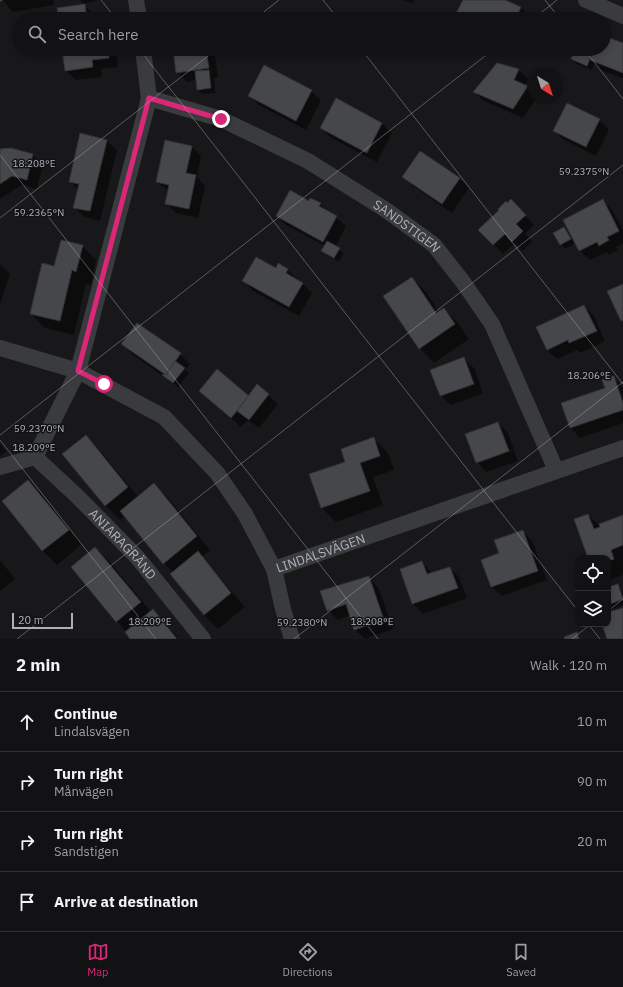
<!DOCTYPE html>
<html lang="en">
<head>
<meta charset="utf-8">
<style>
  body { margin:0; font-family:"IBM Plex Sans",sans-serif; background:#1f2022; color:#f1f3f6 }
  .controls { position:absolute; right:12px; bottom:12px; display:grid; overflow:hidden; border-radius:8px; box-shadow:0 2px 6px #0003 }
  .controls button { width:36px; height:36px; display:grid; place-items:center; padding:0; border:0; border-bottom:1px solid #313234; background:#121214; color:#f1f3f6; font:20px sans-serif }
  .compass { position:absolute; left:527px; top:68px; width:36px; height:36px; border-radius:50%; background:#121214; box-shadow:0 2px 6px #0003; rotate:142deg }
  .scale { position:absolute; left:12px; bottom:10px; width:61px; box-sizing:border-box; padding-left:4px; border:2px solid #abb1b9; border-top:0; font-size:11px; line-height:14px; white-space:nowrap; color:#abb1b9; -webkit-text-stroke:3px #131315; paint-order:stroke }
  .stop { position:absolute; width:12px; height:12px; margin:-9px; border:3px solid #db2777; border-radius:50%; background:#fff }
  .stop.end { background:#db2777; border-color:#fff; box-shadow:0 1px 4px #0008 }
  .list { margin:0; padding:0; list-style:none }
  h2 { display:flex; justify-content:space-between; align-items:center; height:52px; margin:0; padding:0 16px; font-size:17px }
  h2 small { font-size:13px; font-weight:400; color:#9c9ea0 }
  .list li { display:grid; grid-template-columns:26px 1fr auto; gap:12px; align-items:center; box-sizing:border-box; height:60px; padding:0 16px; border-top:1px solid #313234 }
  .list b { display:block; font-size:15px; white-space:nowrap }
  .list p { margin:0; font-size:13px; white-space:nowrap; color:#9c9ea0 }
  .list em { font-size:13px; font-style:normal; color:#9c9ea0 }
  .icon { flex:none; width:22px; height:22px; fill:none; stroke:currentColor; stroke-width:2; stroke-linecap:round; stroke-linejoin:round }
  .map { position:relative; flex:none; width:623px; height:639px; overflow:hidden }
  .search { position:absolute; background:#121214; box-shadow:0 2px 6px #0003; left:12px; right:12px; top:12px; height:44px; display:flex; align-items:center; gap:10px; box-sizing:border-box; padding:0 14px; border-radius:22px; color:#9c9ea0; font-size:15px }
  .sheet { height:292px; background:#121214 }
  nav { display:flex; justify-content:space-around; align-items:center; box-sizing:border-box; height:56px; border-top:1px solid #313234; background:#121214; font-size:11px; color:#9c9ea0 }
  nav a { display:grid; justify-items:center; gap:2px }
  nav .on { color:#db2777 }
  .map>svg:first-child { display:block }
  .shadow { fill:#0007; fill-rule:evenodd }
  .building { fill:#45474a; stroke:#323336 }
  .lines { fill:none; stroke-linecap:round; stroke-linejoin:round }
  .street { stroke:#393b3f; stroke-width:16 }
  .route { stroke:#db2777; stroke-width:5 }
  .ticks { fill:none; stroke:#abb1b9; stroke-width:1; stroke-opacity:0.45 }
  .labels { text-anchor:middle; dominant-baseline:central; stroke-width:3; stroke-linejoin:round; paint-order:stroke }
  .street-label { font-size:13px; fill:#abb1b9; stroke:#131315 }
  .ticks-label { font-size:10px; text-anchor:middle; fill:#abb1b9; stroke:#131315; stroke-width:3; stroke-linejoin:round; paint-order:stroke }
</style>
</head>
<body>
<div class="map">
<svg width="623" height="639" viewBox="0 0 623 639">
  <rect width="100%" height="100%" fill="#18181a"/>
  <g class="shadow">
    <path d="M3 0H53L54 5 13 12Z"/>
    <path d="M80 0H96V1L84 4Z"/>
    <path d="M403 0H414L413 3Z"/>
    <path d="M464 0H503L520 7 530 17 529 19H457L455 17Z"/>
    <path d="M84 5 94 15 95 19H60Z"/>
    <path d="M201 14 206 19H170Z"/>
    <path d="M604 37 623 44V78L600 70 594 64 592 70 577 64 572 59 576 49H604Z"/>
    <path d="M63 49H116L118 67 101 69 102 77 76 80 66 71Z"/>
    <path d="M174 49H214L218 77 214 78 215 93 202 94 198 89 197 80 187 82 177 72Z"/>
    <path d="M498 64 519 70 528 79 525 86 533 92V98H536L523 118 484 101 474 92Z"/>
    <path d="M311 91 321 100 306 130 259 105 249 95Z"/>
    <path d="M336 100 382 124 392 133 377 162 331 138 321 128Z"/>
    <path d="M599 120 609 129 596 156 564 140 554 131Z"/>
    <path d="M81 135 107 141 117 150 100 221 84 217 74 207 78 190 70 181Z"/>
    <path d="M192 147 201 156 197 177 205 186 198 218 176 213 166 203 169 192 157 182Z"/>
    <path d="M11 149 33 155 43 165 37 189 22 185 0 199V151Z"/>
    <path d="M403 177 459 178 469 188 452 213 413 186Z"/>
    <path d="M311 199 320 204 346 226 335 247 344 253 339 262 322 251 325 246 286 225 277 216 309 202Z"/>
    <path d="M603 200 612 210 623 230V243L616 247 618 250 609 255 607 252 590 260 580 251 576 243 565 249 561 244 564 228 572 240 574 239Z"/>
    <path d="M520 210 534 225 525 234 532 241 523 251 515 243 503 254 480 230Z"/>
    <path d="M82 246 96 260 91 285 86 284 74 335 45 328 31 314 55 267Z"/>
    <path d="M0 264 10 274 0 304Z"/>
    <path d="M276 269 288 270 312 293 299 316 253 291 244 281Z"/>
    <path d="M412 278 426 292 439 312 444 309 458 323 469 339 434 363 420 348Z"/>
    <path d="M584 306 594 316 605 341 580 353 577 350 557 359 547 350Z"/>
    <path d="M123 344 180 354 190 364 185 370 189 373 178 387 132 354Z"/>
    <path d="M464 359 474 368 483 393 451 405 441 396 432 370Z"/>
    <path d="M613 377 623 387V423L580 438 571 428 562 404 606 389Z"/>
    <path d="M257 385 278 404 259 428 248 420 241 427 200 391 248 396Z"/>
    <path d="M498 423 508 433 518 461 486 472 477 462ZM513 449 514 450 481 462V460Z"/>
    <path d="M86 437 100 451 138 497 154 484 168 498 210 550 202 557 245 607 218 629 204 615 173 573 125 516 120 520 106 506 64 454Z"/>
    <path d="M374 439 388 453 394 470 373 477 383 505 336 522 322 508 347 463Z"/>
    <path d="M0 444 6 451 0 456Z"/>
    <path d="M28 481 42 495 82 544 57 565 43 551 3 502Z"/>
    <path d="M588 515 599 525 623 516V575L608 580V558H589Z"/>
    <path d="M523 531 532 541 547 580 502 596 492 587 500 554Z"/>
    <path d="M95 548 110 562 151 612 153 610 179 639H132L117 621Z"/>
    <path d="M0 560 15 579 0 591Z"/>
    <path d="M422 562 432 574 450 568 459 577 467 598 423 614 413 604 401 569Z"/>
    <path d="M368 577 378 587 393 629 365 639 355 629 350 615 338 620 328 610Z"/>
    <path d="M617 585 623 593V605L610 610 608 607V589Z"/>
  </g>
  <g class="building">
    <path d="M463 0H505L521 7 516 19H459L454 17Z"/>
    <path d="M85 4 87 19H59L57 8Z"/>
    <path d="M201 13 202 19H169L168 18Z"/>
    <path d="M604 36 623 43V73L590 60 594 49H604Z"/>
    <path d="M62 49H108L109 58 92 60 93 67 65 71Z"/>
    <path d="M173 49H206L209 68 176 73Z"/>
    <path d="M575 49H594L587 66 571 59Z"/>
    <path d="M497 63 519 69 514 80 528 86 513 109 473 92Z"/>
    <path d="M264 65 312 90 296 121 248 96Z"/>
    <path d="M209 70 211 88 197 90 195 71Z"/>
    <path d="M336 98 382 123 367 153 320 128Z"/>
    <path d="M567 103 600 119 586 147 553 131Z"/>
    <path d="M80 133 107 140 90 211 73 208 79 184 69 182Z"/>
    <path d="M165 140 192 146 186 173 196 175 189 209 165 204 169 185 156 182Z"/>
    <path d="M11 148 33 154 27 180 12 176 0 184V149Z"/>
    <path d="M420 151 460 178 442 204 402 177Z"/>
    <path d="M290 190 309 201 310 198 321 203 319 206 337 216 323 242 276 216Z"/>
    <path d="M511 199 526 215 516 224 523 231 512 242 505 234 493 245 478 230 499 210 498 209 506 201 507 203Z"/>
    <path d="M603 199 619 231 607 237 609 240 599 246 597 242 579 251 563 220Z"/>
    <path d="M564 227 571 239 560 245 553 233Z"/>
    <path d="M61 240 83 245 76 272 72 270 60 321 30 314 42 263 54 266Z"/>
    <path d="M327 241 340 248 334 258 321 251Z"/>
    <path d="M256 257 276 268 278 263 288 269 286 273 303 283 289 307 242 281Z"/>
    <path d="M412 277 436 313 444 308 455 324 419 349 383 296Z"/>
    <path d="M623 284V320L621 321 607 291Z"/>
    <path d="M584 305 597 331 569 343 568 340 547 350 536 327Z"/>
    <path d="M137 323 181 353 166 375 121 344Z"/>
    <path d="M464 357 474 384 440 396 430 370Z"/>
    <path d="M175 361 185 368 173 383 162 375 164 374 166 375Z"/>
    <path d="M217 369 249 396 231 418 199 391Z"/>
    <path d="M614 376 623 403V410L570 428 561 403 605 388 602 380Z"/>
    <path d="M257 384 269 394 249 420 237 411Z"/>
    <path d="M498 422 509 451 476 463 465 434Z"/>
    <path d="M86 435 128 487 105 506 62 454Z"/>
    <path d="M374 437 380 456 360 463 370 491 321 508 309 474 345 462 341 449Z"/>
    <path d="M28 480 69 530 42 551 2 501Z"/>
    <path d="M154 483 197 536 163 564 120 511Z"/>
    <path d="M588 514 594 529 600 527 599 524 623 515V545L611 550 614 559 608 561V558H588L574 519Z"/>
    <path d="M523 530 538 571 491 587 481 560 499 553 494 540Z"/>
    <path d="M95 547 141 602 116 622 71 567Z"/>
    <path d="M198 551 231 593 204 615 170 574Z"/>
    <path d="M422 561 427 574 450 567 458 588 412 604 400 569Z"/>
    <path d="M369 576 384 620 354 630 346 604 327 611 320 591Z"/>
    <path d="M618 584 623 599 608 605V587Z"/>
    <path d="M623 608V639H607L602 624H608V612Z"/>
    <path d="M153 609 177 639H130L125 632Z"/>
    <path d="M577 632 579 639H565L564 637Z"/>
  </g>
  <g class="lines">
    <g class="street">
      <path d="M136 0 139 19"/>
      <path d="M586 0 623 16"/>
      <path id="s1" d="M149 98 221 119 308 161 386 210 434 245 463 282 492 324 556 470"/>
      <path id="s2" d="M0 348 78 371 164 417 217 473 245 514 274 569 623 448"/>
      <path d="M35 457 78 371 149 98 143 49"/>
      <path id="s3" d="M0 467 35 457 78 497 137 557 203 639"/>
      <path d="M274 569 283 609 292 639"/>
    </g>
  </g>
  <g class="lines">
    <path class="route" d="M104 384 78 371 149 98 221 119"/>
  </g>
  <path class="ticks" d="M101 0 116 19M323 0 338 19M545 0 560 19M0 1 2 0M255 19 279 0M533 19 557 0M139 49 578 611M361 49 623 384M584 49 623 99M0 155 378 639M0 218 217 49M0 435 494 49M0 440 156 639M608 611 623 599M588 624 600 639M17 639 623 165M294 639 623 382M572 639 591 624"/>
  <g class="labels">
    <g class="street-label">
      <text stroke="none"><textPath href="#s1" startOffset="290">SANDSTIGEN</textPath></text>
      <text stroke="none"><textPath href="#s3" startOffset="160">ANIARAGRÄND</textPath></text>
      <text stroke="none"><textPath href="#s2" startOffset="417">LINDALSVÄGEN</textPath></text>
    </g>
  </g>
  <g class="ticks-label">
    <text x="34" y="167">18.208°E</text>
    <text x="584" y="175">59.2375°N</text>
    <text x="39" y="216">59.2365°N</text>
    <text x="589" y="379">18.206°E</text>
    <text x="39" y="432">59.2370°N</text>
    <text x="34" y="451">18.209°E</text>
    <text x="150" y="625">18.209°E</text>
    <text x="372" y="625">18.208°E</text>
    <text x="302" y="626">59.2380°N</text>
  </g>
</svg>
<div class="controls">
<button><svg class="icon" aria-label="locate" viewBox="0 0 24 24"><circle cx="12" cy="12" r="6"/><path d="M12 2v4M12 18v4M2 12h4M18 12h4"/></svg></button>
<button><svg class="icon" aria-label="layers" viewBox="0 0 24 24"><path d="M12 4l9 5-9 5-9-5zM3 14l9 5 9-5"/></svg></button>
</div>
<svg class="compass" viewBox="-18 -18 36 36"><path d="M0-13l5 13h-10z" fill="#e53935"/><path d="M0 13l5-13h-10z" fill="#9c9ea0"/></svg>
<div class="scale">20 m</div>
<div class="stop" style="left:104px;top:384px"></div>
<div class="stop end" style="left:221px;top:119px"></div>
<div class="search"><svg class="icon" aria-label="search" viewBox="0 0 24 24"><circle cx="10" cy="10" r="6"/><path d="M15 15l6 6"/></svg>Search here</div>
</div>
<section class="sheet">
<h2>2 min<small>Walk · 120 m</small></h2>
<ul class="list">
<li><svg class="icon" aria-label="ahead" viewBox="0 0 24 24"><path d="M12 20V5M6 11l6-6 6 6"/></svg><div><b>Continue</b><p>Lindalsvägen</p></div><em>10 m</em></li>
<li><svg class="icon" aria-label="right" viewBox="0 0 24 24"><path d="M7 20v-9h11M14 6l5 5-5 5"/></svg><div><b>Turn right</b><p>Månvägen</p></div><em>90 m</em></li>
<li><svg class="icon" aria-label="right" viewBox="0 0 24 24"><path d="M7 20v-9h11M14 6l5 5-5 5"/></svg><div><b>Turn right</b><p>Sandstigen</p></div><em>20 m</em></li>
<li><svg class="icon" aria-label="arrive" viewBox="0 0 24 24"><path d="M6 21V4h12l-3 4 3 4H6"/></svg><div><b>Arrive at destination</b></div></li>
</ul>
</section>
<nav>
<a class="on"><svg class="icon" aria-label="map" viewBox="0 0 24 24"><path d="M3 6l6-2 6 2 6-2v14l-6 2-6-2-6 2zM9 4v14M15 6v14"/></svg>Map</a>
<a><svg class="icon" aria-label="directions" viewBox="0 0 24 24"><path d="M12 3l9 9-9 9-9-9zM9 14v-3h6M13 9l2 2-2 2"/></svg>Directions</a>
<a><svg class="icon" aria-label="saved" viewBox="0 0 24 24"><path d="M7 4h10v16l-5-4-5 4z"/></svg>Saved</a>
</nav>
</body>
</html>
